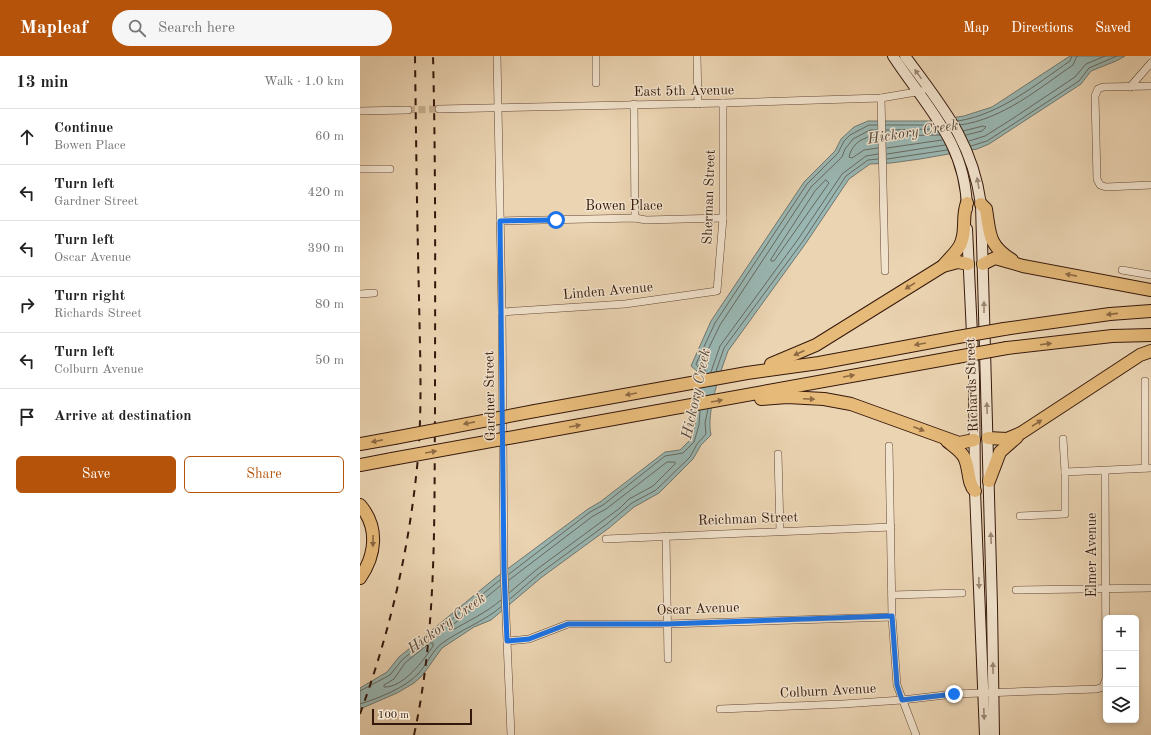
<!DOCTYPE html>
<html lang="en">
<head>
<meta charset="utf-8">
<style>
  body { margin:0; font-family:"Old Standard TT",serif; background:#f6f6f6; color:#222 }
  .controls { position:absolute; right:12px; bottom:12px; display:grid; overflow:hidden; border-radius:6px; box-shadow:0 2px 6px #0003 }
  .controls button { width:36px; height:36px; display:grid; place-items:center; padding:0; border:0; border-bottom:1px solid #e0e0e0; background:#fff; color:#222; font:20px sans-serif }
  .scale { position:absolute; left:12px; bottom:10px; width:100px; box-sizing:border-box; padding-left:4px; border:2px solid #35180c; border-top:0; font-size:11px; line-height:14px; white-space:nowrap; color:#35180c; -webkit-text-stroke:3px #f2e3cd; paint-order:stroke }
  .stop { position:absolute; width:12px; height:12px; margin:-9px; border:3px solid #1a73e8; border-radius:50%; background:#fff }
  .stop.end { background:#1a73e8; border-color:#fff; box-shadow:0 1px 4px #0008 }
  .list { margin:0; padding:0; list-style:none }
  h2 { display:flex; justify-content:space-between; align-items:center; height:52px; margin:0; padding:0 16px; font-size:17px }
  h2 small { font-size:13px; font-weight:400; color:#767676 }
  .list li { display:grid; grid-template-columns:26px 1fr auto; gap:12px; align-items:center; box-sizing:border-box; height:56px; padding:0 16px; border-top:1px solid #e0e0e0 }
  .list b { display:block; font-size:15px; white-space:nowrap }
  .list p { margin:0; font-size:13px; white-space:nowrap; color:#767676 }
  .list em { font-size:13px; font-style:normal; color:#767676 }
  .actions { display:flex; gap:8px; padding:12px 16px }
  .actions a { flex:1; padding:9px 0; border:1px solid #b45309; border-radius:6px; text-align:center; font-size:14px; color:#b45309 }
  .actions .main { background:#b45309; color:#fff }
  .icon { flex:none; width:22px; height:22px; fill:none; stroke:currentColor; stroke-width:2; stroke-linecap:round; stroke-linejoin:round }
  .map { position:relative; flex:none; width:791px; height:679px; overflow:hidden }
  header { display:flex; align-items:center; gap:24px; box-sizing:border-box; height:56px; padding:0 20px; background:#b45309; color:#fff }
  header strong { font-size:19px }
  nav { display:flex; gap:22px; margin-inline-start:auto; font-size:14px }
  .search { width:280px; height:36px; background:#f6f6f6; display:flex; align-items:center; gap:10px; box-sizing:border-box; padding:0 14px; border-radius:22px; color:#767676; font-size:15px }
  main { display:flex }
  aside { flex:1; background:#fff }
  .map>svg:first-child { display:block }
  .water { fill:#99b7b3; stroke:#717770 }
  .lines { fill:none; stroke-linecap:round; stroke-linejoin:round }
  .shore { stroke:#676860; stroke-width:1 }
  .street-tunnel { stroke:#c7ae91; stroke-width:7; stroke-dasharray:7 3.5; stroke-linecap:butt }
  .street-casing { stroke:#624736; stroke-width:8 }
  .secondary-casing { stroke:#35180c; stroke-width:12 }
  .highway-casing { stroke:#35180c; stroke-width:14 }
  .street { stroke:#f2e3cd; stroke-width:7 }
  .secondary { stroke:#f2e3cd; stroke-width:10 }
  .highway { stroke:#e6ba79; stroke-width:12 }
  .rail { stroke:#35180c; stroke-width:2; stroke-dasharray:7 7; stroke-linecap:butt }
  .highway-bridge-casing { stroke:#35180c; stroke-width:14; stroke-linecap:butt }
  .highway-bridge { stroke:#e6ba79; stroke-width:12 }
  .oneway { fill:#9d8876 }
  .oneway2 { fill:#8e6942 }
  .route { stroke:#1a73e8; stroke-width:5 }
  .labels { text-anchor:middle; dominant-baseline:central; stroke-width:3; stroke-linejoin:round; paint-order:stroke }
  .street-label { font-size:14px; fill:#35180c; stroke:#f2e3cd }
  .water-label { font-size:15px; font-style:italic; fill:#53483e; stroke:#f2e3cd }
</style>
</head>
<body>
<header>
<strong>Mapleaf</strong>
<div class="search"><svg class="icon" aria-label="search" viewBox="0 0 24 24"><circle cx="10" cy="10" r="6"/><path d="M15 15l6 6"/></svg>Search here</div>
<nav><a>Map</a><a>Directions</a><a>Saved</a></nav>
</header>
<main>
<aside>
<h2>13 min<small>Walk · 1.0 km</small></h2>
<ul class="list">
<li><svg class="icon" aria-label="ahead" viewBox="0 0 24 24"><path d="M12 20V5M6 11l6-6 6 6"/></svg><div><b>Continue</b><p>Bowen Place</p></div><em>60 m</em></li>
<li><svg class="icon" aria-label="left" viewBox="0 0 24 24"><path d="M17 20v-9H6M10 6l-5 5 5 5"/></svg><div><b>Turn left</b><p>Gardner Street</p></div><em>420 m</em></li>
<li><svg class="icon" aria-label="left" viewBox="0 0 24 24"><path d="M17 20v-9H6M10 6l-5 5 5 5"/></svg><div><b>Turn left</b><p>Oscar Avenue</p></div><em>390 m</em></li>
<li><svg class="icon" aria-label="right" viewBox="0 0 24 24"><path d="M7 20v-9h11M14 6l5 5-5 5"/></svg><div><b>Turn right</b><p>Richards Street</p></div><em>80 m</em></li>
<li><svg class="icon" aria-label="left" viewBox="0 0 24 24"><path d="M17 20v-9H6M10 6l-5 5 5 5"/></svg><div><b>Turn left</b><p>Colburn Avenue</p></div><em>50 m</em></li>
<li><svg class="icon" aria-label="arrive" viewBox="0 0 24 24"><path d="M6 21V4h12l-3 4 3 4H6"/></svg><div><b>Arrive at destination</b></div></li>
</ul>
<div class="actions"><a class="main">Save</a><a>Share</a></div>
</aside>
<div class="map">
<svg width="791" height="679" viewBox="0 0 791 679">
  <rect width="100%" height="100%" fill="#ebd4b2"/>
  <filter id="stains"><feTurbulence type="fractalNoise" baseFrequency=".005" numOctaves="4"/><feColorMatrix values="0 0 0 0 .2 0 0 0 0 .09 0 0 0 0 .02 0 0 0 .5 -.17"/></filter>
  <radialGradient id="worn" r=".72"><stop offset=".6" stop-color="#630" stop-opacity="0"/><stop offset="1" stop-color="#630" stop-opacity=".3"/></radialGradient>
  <path class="water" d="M710 0H765L756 5 731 15 721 28 629 88 617 93 560 103 531 107 510 108 489 123 446 187 368 295C360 317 346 356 351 379L341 389 333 403 299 437 274 451 249 472 182 521 131 564 114 571 82 592 62 620 54 627 37 637 0 653V632L27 616 39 601 55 588 134 523 228 453 240 446 305 396 320 394 330 384 335 369 337 315 331 310 351 265 444 126 475 95 481 83 494 71 508 65H572L604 60 632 51Z"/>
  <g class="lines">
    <g class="shore">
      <path d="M598 65C641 58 675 29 710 5L712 0"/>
      <path d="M526 69H573"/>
      <path d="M600 69C643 63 678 33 713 9L717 0"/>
      <path d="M526 74 576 73"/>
      <path d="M603 75 623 70 626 71 622 75 606 79"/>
      <path d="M517 80C504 80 492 87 489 101L492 102 504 94 518 92"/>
      <path d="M526 80 580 79"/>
      <path d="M609 85 625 80 652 63 715 21 726 8 745 0"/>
      <path d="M611 90 627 85 655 67 719 25 729 12 757 0"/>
      <path d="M527 92 582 84"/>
      <path d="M527 98 585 89"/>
      <path d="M527 103 587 94"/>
      <path d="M466 124 469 127 414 205H411V203L455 135Z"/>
      <path d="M356 315 364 292 443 185 486 120 508 104 518 103"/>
      <path d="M351 316 360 290 439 182 482 118 506 100 518 98"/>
      <path d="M346 317 342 306 360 269 451 131 482 101 485 93 493 83 510 74H517"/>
      <path d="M341 318 340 314 336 308 355 267 447 128 478 97 484 85 490 79 509 69H517"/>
      <path d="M149 518 230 456 243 449 305 400 323 397 334 386 339 369 340 355"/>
      <path d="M149 524 233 460 246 453 307 406H315V408L293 430 269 443 260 452 176 514 149 537"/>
      <path d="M140 530 89 572V574L91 575C108 565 126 557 141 544"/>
      <path d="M150 543 179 518 247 468 272 447 296 434 330 401 337 388 346 378 345 367 348 353"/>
      <path d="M70 587H73V590C64 604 43 632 24 631V629L34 623 45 607Z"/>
      <path d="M0 635 30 619 42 604 140 524"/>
      <path d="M0 648C19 642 45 632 59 617 66 609 74 593 81 588 100 574 123 566 141 551"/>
    </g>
    <path class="street-tunnel" d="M48 54 79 53"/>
    <g class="street-casing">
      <g id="street">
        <path d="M137 0 142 256 144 514 151 679"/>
        <path d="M236 0V27"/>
        <path d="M337 0 338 48"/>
        <path d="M791 30 743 31 738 33 735 40 737 123 740 129 746 131 791 129"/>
        <path d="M770 31 791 7"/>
        <path d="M521 42 525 215"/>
        <path d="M274 48 275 162"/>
        <path d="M79 53 363 47 521 42 562 35"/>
        <path d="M0 55 48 54"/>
        <path d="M0 113H30"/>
        <path d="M140 165 275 162 286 164 363 162"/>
        <path d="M762 214 791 219"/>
        <path d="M0 238 14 237"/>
        <path d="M142 256 265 248 357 235 363 162V47"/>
        <path d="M703 383 705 416"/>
        <path d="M529 390 532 561 537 629 556 679"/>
        <path d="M418 398 420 474"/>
        <path d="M785 412V325"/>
        <path d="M660 460 705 458V416L791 412"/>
        <path d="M306 480 308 603"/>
        <path d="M246 483 531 471"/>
        <path d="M656 534 791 532"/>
        <path d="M532 539 602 537"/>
        <path d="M147 585 169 583 208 568H307L532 561"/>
        <path d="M360 653 483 648 542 644 594 638 737 633 743 631 746 623 745 415"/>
      </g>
    </g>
    <g class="secondary-casing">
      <g id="secondary">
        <path d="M533 0C567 52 606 87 607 153"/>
        <path d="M545 0C582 51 612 84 621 148L632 550 634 679"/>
        <path d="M607 173 614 320 615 435 625 679"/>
      </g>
    </g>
    <g class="highway-casing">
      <g id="highway">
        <path d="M621 148 626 153C630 178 628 189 652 204"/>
        <path d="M623 208 635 202 663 210 791 234"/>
        <path d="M583 210C589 202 600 194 602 184 606 172 602 159 607 147"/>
        <path d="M644 273 750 258 791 255"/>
        <path d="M647 292 752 280 791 279"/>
        <path d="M411 308 456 289 583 210 598 206 608 208"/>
        <path d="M401 343 427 341 464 343 491 348 599 387 614 384"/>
        <path d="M175 355 387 317 459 307 598 281"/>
        <path d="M176 377 597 301"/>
        <path d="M628 382 647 383 661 377 780 299 791 295"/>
        <path d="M587 385C593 390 600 394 604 401 610 412 607 427 615 435"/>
        <path d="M0 388 34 382"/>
        <path d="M0 409 32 403"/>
        <path d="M629 425 640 396 657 381"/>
        <path d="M0 449C19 471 16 499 0 522"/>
      </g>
    </g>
    <use href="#street" class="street"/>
    <use href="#secondary" class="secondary"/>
    <use href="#highway" class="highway"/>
    <g class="rail">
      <path d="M0 658C28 581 47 503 56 421 63 362 60 301 59 241 57 161 56 80 55 0"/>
      <path d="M54 679C77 573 74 464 75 356 75 237 76 119 73 0"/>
    </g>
    <g class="highway-bridge-casing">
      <g id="highway-bridge">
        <path d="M598 281 644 273"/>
        <path d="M597 301 647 292"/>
        <path d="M34 382 175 355"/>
        <path d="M32 403 176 377"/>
      </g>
    </g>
    <use href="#highway-bridge" class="highway-bridge"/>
  </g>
  <defs><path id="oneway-solid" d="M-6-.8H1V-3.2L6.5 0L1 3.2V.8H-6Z"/></defs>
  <g class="oneway">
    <use href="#oneway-solid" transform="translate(558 18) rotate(-126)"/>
    <use href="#oneway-solid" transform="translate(618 127) rotate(-100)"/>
    <use href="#oneway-solid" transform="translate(624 251) rotate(-90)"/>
    <use href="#oneway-solid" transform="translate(627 352) rotate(-92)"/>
    <use href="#oneway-solid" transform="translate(631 482) rotate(-92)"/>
    <use href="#oneway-solid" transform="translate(619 527) rotate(88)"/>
    <use href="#oneway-solid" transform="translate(633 612) rotate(-91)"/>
    <use href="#oneway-solid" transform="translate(624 658) rotate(88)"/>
  </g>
  <g class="oneway2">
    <use href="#oneway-solid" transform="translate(711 219) rotate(-169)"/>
    <use href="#oneway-solid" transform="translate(550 230) rotate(148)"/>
    <use href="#oneway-solid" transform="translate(752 258) rotate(174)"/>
    <use href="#oneway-solid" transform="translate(560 288) rotate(170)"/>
    <use href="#oneway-solid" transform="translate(686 288) rotate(-7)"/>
    <use href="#oneway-solid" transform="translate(439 297) rotate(155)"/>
    <use href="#oneway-solid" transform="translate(489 320) rotate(-10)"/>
    <use href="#oneway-solid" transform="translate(271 338) rotate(170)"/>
    <use href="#oneway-solid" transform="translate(449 343) rotate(3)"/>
    <use href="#oneway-solid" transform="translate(357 345) rotate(-10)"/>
    <use href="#oneway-solid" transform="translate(109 367) rotate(169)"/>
    <use href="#oneway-solid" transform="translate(677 367) rotate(-33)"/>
    <use href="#oneway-solid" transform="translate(215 370) rotate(-10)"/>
    <use href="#oneway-solid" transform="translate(559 373) rotate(21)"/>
    <use href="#oneway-solid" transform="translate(17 385) rotate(169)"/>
    <use href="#oneway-solid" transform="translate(71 396) rotate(-10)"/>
    <use href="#oneway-solid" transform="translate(13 485) rotate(91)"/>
  </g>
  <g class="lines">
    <path class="route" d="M196 164 140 165 144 514 147 585 169 583 208 568H307L532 560 537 629 542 644 594 638"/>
  </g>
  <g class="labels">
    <g class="street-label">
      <text transform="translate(324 35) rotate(-1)">East 5th Avenue</text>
      <text transform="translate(349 141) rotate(-88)">Sherman Street</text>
      <text x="264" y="150">Bowen Place</text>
      <text transform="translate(248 235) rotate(-5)">Linden Avenue</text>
      <text transform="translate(612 329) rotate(-92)">Richards Street</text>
      <text transform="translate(130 340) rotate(-91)">Gardner Street</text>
      <text transform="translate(388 463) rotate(-2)">Reichman Street</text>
      <text transform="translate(732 499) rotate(-90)">Elmer Avenue</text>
      <text transform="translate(338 553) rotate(-2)">Oscar Avenue</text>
      <text transform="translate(468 635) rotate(-3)">Colburn Avenue</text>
    </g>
    <g class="water-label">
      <text transform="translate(553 77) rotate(-9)">Hickory Creek</text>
      <text transform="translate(337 338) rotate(-78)">Hickory Creek</text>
      <text transform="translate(87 568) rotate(-36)">Hickory Creek</text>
    </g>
  </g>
  <rect width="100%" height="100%" filter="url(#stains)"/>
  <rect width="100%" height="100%" fill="url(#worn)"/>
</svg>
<div class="controls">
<button>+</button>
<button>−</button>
<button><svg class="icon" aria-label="layers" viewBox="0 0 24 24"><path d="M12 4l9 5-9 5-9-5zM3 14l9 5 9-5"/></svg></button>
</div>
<div class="scale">100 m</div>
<div class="stop" style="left:196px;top:164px"></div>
<div class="stop end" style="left:594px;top:638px"></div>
</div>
</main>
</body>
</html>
